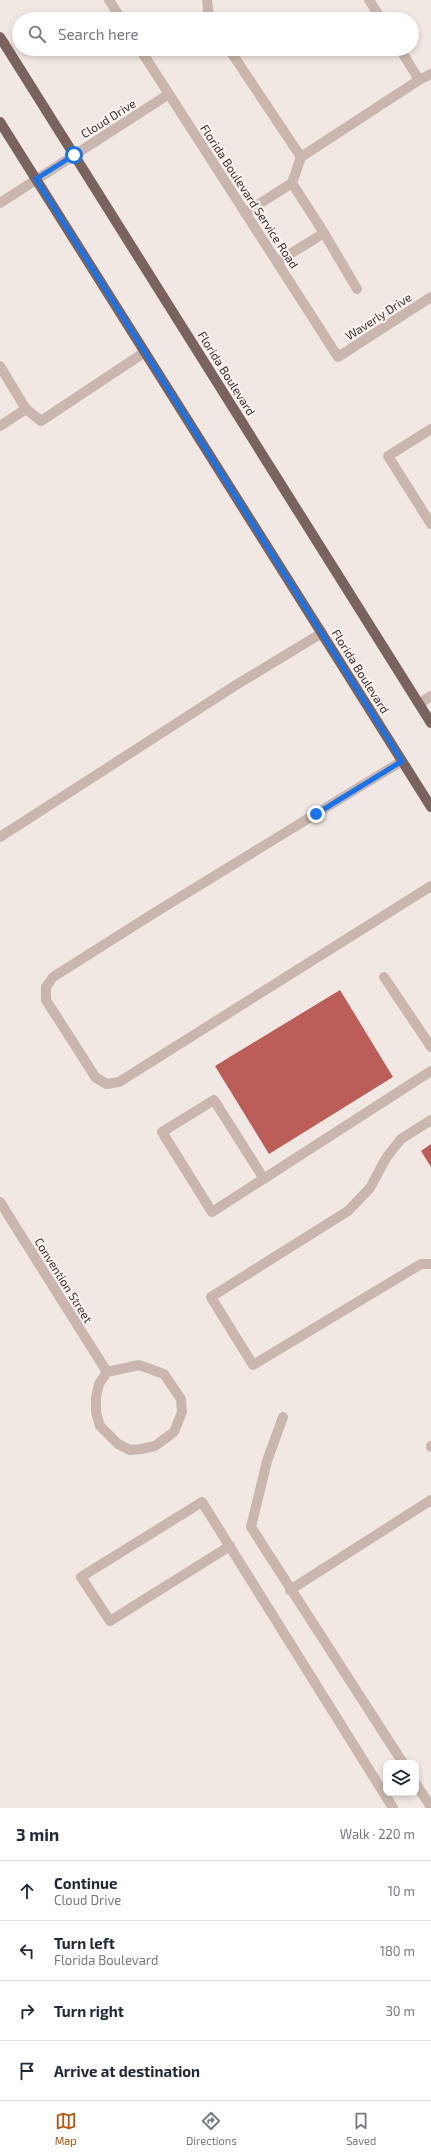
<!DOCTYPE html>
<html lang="en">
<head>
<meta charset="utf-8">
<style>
  body { margin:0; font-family:"Exo 2",sans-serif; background:#f2f2f3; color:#1f2937 }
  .controls { position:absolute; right:12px; bottom:12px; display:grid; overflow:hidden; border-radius:8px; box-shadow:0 2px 6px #0003 }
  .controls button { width:36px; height:36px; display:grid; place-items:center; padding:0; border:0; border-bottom:1px solid #e0e1e3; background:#fff; color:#1f2937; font:20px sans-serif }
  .stop { position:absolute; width:12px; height:12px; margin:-9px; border:3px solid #1a73e8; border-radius:50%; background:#fff }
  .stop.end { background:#1a73e8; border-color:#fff; box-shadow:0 1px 4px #0008 }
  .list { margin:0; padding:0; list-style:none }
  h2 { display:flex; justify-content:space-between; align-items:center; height:52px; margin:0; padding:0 16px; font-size:17px }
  h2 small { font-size:13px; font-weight:400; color:#747a83 }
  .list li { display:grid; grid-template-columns:26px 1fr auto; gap:12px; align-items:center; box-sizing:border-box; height:60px; padding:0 16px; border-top:1px solid #e0e1e3 }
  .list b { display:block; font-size:15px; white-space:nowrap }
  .list p { margin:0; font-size:13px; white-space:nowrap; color:#747a83 }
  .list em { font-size:13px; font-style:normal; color:#747a83 }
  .icon { flex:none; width:22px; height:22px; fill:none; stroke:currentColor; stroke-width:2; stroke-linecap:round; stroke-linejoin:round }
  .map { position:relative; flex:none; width:431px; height:1808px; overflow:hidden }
  .search { position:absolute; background:#fff; box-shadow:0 2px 6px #0003; left:12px; right:12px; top:12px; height:44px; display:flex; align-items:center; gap:10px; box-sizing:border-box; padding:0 14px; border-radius:22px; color:#747a83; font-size:15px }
  .sheet { height:292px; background:#fff }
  nav { display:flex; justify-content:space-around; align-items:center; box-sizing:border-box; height:56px; border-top:1px solid #e0e1e3; background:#fff; font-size:11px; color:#747a83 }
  nav a { display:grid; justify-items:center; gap:2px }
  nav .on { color:#b45309 }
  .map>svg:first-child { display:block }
  .building { fill:#bb5d58 }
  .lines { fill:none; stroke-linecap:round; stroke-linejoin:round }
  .minor { stroke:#cab6af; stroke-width:10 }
  .major { stroke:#7a635f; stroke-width:10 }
  .route { stroke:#1a73e8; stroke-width:5 }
  .labels { text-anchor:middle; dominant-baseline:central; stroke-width:4; stroke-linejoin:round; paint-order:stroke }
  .street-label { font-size:12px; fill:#392e2d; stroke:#faf3ef }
</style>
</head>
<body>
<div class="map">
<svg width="431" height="1808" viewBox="0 0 431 1808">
  <rect width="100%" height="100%" fill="#f2e8e3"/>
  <g class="building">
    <path d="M340 990 393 1077 269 1154 215 1066Z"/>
    <path d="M431 1144V1167L421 1151Z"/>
  </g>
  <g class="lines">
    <g class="minor">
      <path d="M109 0 121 19"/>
      <path d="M207 0 209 19"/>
      <path d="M369 0 381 19"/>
      <path d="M140 49 338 357 431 297"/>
      <path d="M229 49 301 157 292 183 324 233 277 262"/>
      <path d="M400 49 419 80 431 74"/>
      <path d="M301 157 419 80"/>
      <path d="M0 203 169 94"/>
      <path d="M245 213 292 183"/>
      <path d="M324 233 357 289"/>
      <path d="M0 366 26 409 41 421 145 352"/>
      <path d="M0 426 26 409"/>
      <path d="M431 429 388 456 431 524"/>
      <path d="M419 704 431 696"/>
      <path d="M402 761 159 910 53 977 46 987V1000L96 1078 107 1084 119 1082 431 886"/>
      <path d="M0 837 236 685 322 633"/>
      <path d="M384 977 431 1047"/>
      <path d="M431 1120 401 1139 386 1158 370 1188 348 1211 211 1297 253 1365 421 1264H431"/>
      <path d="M264 1179 214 1100 162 1132 212 1212 431 1071"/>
      <path d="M0 1202 107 1372"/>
      <path d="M139 1365 164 1374 181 1399 182 1412 174 1432 155 1446 141 1449 130 1450 118 1444 100 1426 96 1412V1398L99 1384 107 1372Z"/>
      <path d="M283 1417 267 1461 251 1527 403 1763"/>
      <path d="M431 1446V1447"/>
      <path d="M230 1546 110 1621 81 1577 202 1502 393 1808"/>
      <path d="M290 1590 431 1500"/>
      <path d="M416 1784 431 1807"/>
    </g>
    <g class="major">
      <path d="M0 37 431 723"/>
      <path d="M0 122 431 807"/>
    </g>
  </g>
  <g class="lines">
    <path class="route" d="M74 155 36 179 402 761 316 814"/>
  </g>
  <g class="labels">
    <g class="street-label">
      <text transform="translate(108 118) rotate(-32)">Cloud Drive</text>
      <text transform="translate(250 196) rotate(57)">Florida Boulevard Service Road</text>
      <text transform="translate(378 316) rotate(-33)">Waverly Drive</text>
      <text transform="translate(227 373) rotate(58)">Florida Boulevard</text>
      <text transform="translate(361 671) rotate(58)">Florida Boulevard</text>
      <text transform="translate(64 1280) rotate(58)">Convention Street</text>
    </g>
  </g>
</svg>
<div class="controls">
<button><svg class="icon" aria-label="layers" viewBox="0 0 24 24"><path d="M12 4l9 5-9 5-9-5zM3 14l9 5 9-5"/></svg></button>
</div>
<div class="stop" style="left:74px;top:155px"></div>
<div class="stop end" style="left:316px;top:814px"></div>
<div class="search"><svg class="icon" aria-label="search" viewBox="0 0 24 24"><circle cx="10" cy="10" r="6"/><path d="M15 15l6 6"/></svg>Search here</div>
</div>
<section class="sheet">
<h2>3 min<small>Walk · 220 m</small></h2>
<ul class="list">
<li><svg class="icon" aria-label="ahead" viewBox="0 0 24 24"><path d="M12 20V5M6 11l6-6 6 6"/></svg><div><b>Continue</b><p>Cloud Drive</p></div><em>10 m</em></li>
<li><svg class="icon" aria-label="left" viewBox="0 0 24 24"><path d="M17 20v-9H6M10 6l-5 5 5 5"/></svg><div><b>Turn left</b><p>Florida Boulevard</p></div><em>180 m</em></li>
<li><svg class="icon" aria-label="right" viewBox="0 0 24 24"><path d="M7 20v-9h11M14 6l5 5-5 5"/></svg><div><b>Turn right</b></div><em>30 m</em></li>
<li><svg class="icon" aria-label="arrive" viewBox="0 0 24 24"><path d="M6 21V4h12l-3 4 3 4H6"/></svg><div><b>Arrive at destination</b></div></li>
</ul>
</section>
<nav>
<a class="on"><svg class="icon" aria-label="map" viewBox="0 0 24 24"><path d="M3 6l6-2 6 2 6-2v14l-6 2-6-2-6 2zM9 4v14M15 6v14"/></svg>Map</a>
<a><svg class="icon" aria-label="directions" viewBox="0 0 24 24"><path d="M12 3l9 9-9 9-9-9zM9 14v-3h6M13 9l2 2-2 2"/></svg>Directions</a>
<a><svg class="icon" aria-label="saved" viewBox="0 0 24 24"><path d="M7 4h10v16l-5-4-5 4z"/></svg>Saved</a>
</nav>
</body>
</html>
